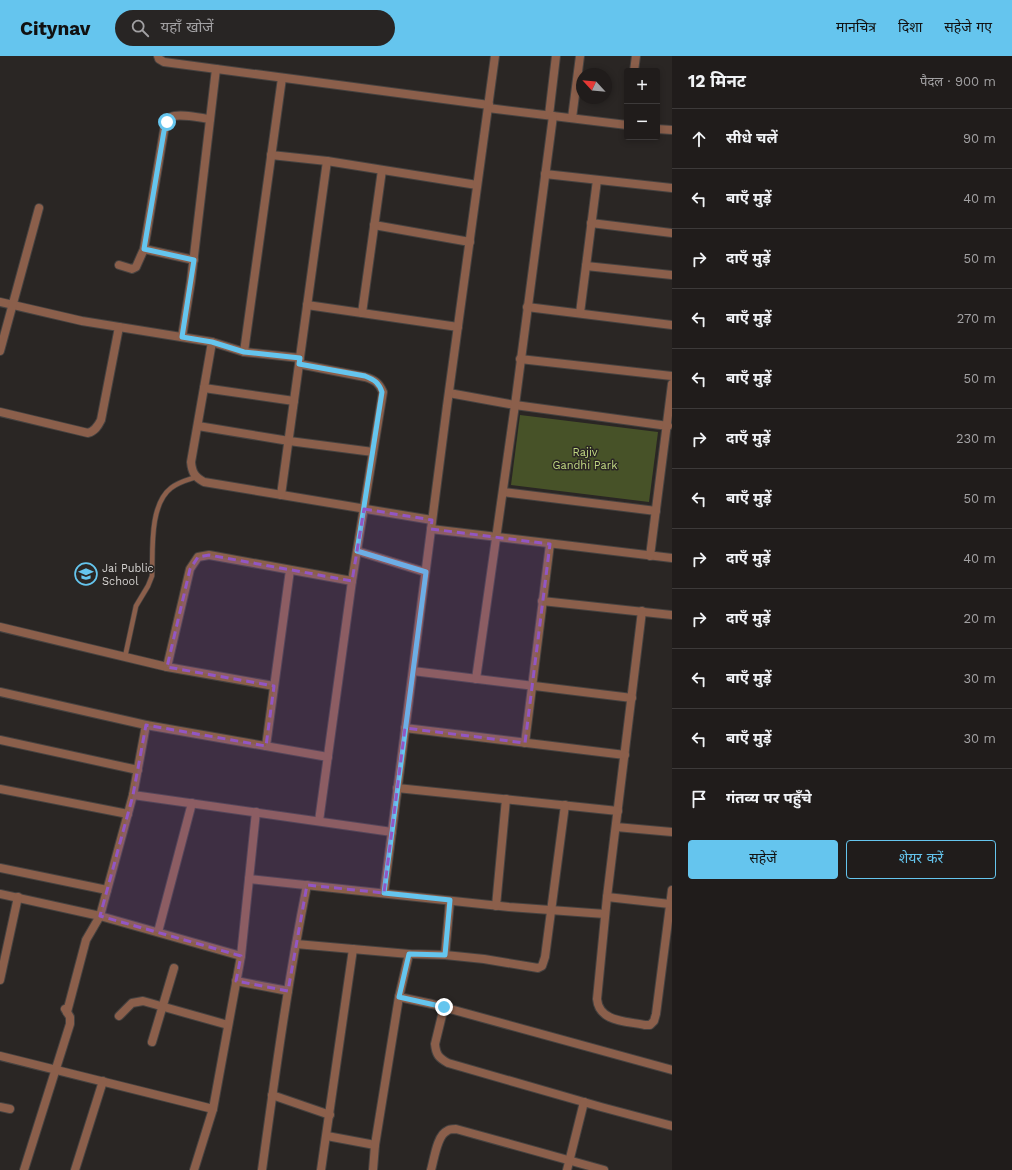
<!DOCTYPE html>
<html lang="hi">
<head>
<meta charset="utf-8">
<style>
  body { margin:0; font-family:"Work Sans","Noto Sans Devanagari",sans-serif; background:#282524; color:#f1f3f6 }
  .controls { position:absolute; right:12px; top:12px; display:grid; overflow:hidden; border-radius:4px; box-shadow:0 2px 6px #0003 }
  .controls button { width:36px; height:36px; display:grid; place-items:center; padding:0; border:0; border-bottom:1px solid #3d3a3a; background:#201c1b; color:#f1f3f6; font:20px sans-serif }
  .compass { position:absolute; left:576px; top:12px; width:36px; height:36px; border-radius:50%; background:#201c1b; box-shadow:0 2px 6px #0003; rotate:296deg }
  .stop { position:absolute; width:12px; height:12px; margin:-9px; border:3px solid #65c5ee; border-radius:50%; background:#fff }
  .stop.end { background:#65c5ee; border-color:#fff; box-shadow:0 1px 4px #0008 }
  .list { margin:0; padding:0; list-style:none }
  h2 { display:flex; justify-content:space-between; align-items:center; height:52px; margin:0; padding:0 16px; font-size:17px }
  h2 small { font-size:13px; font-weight:400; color:#a2a1a3 }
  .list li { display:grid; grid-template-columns:26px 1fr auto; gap:12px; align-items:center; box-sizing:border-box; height:60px; padding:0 16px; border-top:1px solid #3d3a3a }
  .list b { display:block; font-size:15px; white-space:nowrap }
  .list em { font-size:13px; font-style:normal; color:#a2a1a3 }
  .actions { display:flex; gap:8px; padding:12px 16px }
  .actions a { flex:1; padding:9px 0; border:1px solid #65c5ee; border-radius:4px; text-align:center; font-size:14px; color:#65c5ee }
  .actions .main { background:#65c5ee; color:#111 }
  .icon { flex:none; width:22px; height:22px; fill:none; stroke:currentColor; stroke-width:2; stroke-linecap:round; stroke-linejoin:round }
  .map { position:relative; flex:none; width:672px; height:1114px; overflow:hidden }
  header { display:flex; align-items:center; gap:24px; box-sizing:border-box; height:56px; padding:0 20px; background:#65c5ee; color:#111 }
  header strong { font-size:19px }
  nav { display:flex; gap:22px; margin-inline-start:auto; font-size:14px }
  .search { width:280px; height:36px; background:#282524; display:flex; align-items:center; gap:10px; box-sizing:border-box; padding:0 14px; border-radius:22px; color:#a2a1a3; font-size:15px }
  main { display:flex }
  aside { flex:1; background:#201c1b }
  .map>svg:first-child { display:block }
  .green { fill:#475228 }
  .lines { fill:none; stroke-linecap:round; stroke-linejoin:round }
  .lane-casing { stroke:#464240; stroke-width:6 }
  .street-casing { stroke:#464240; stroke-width:10 }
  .lane { stroke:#8b5f4b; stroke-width:4.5 }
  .street { stroke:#8b5f4b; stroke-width:8 }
  .route { stroke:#65c5ee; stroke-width:5 }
  .marked { fill:#9256c4; fill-opacity:0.2; stroke:#9256c4; stroke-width:3; stroke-dasharray:8 5; stroke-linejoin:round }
  .labels { text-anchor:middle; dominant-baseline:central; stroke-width:3; stroke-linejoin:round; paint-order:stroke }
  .park-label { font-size:11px; fill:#c1d882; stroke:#2a2624 }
  .poi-label { font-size:11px; fill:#d6d4d2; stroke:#2a2624; text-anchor:start }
</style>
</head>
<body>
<header>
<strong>Citynav</strong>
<div class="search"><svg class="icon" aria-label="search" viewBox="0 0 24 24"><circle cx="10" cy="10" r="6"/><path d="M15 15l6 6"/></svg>यहाँ खोजें</div>
<nav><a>मानचित्र</a><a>दिशा</a><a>सहेजे गए</a></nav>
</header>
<main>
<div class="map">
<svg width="672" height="1114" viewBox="0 0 672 1114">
  <rect width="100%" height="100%" fill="#2a2624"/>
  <path class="green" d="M520 359 658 376 649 446 511 429Z"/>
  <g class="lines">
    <g class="lane-casing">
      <path id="lane" d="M125 601 136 550 148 530 152 520C153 495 149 449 171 432 178 426 187 424 196 421"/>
    </g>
    <g class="street-casing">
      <g id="street">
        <path d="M158 0 159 3 164 6 489 49"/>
        <path d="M634 15 636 0"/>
        <path d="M488 52 627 69"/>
        <path d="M549 59 556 0"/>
        <path d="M572 62 580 0"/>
        <path d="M657 73 672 74"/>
        <path d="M271 99 327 105 477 129"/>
        <path d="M545 118 672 132"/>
        <path d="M591 167 672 177"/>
        <path d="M374 169 470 186"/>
        <path d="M144 193 194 204"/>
        <path d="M119 209 132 213 136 211 144 193 164 75C165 70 166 64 171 61 179 57 201 62 210 63"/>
        <path d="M586 210 672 219"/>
        <path d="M0 246 82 265 212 286 244 296 300 302"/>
        <path d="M307 249 458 271"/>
        <path d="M527 251 672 269"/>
        <path d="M362 257 382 114"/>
        <path d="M580 257 597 124"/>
        <path d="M182 281 191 225 216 13"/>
        <path d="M212 286 191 406C192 417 195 421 204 426L432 464"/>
        <path d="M0 295 39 152"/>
        <path d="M244 296 282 22"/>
        <path d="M520 303 672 320"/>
        <path d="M299 308 365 321C375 324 379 327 383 336L352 525 319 765"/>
        <path d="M204 332 294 345"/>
        <path d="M449 337 515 349 668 370"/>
        <path d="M0 356 88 377C95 375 98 370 101 364L119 271"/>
        <path d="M198 370 289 385 373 396"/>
        <path d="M503 436 656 455"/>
        <path d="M281 439 327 105"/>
        <path d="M431 473 672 502"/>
        <path d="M357 495 425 516"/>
        <path d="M650 500 672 328"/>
        <path d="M542 545 672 559"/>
        <path d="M642 555 607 841 597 943C599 966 626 965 645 969H650L654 965 656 958 672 834"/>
        <path d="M0 571 167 611 274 630"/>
        <path d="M167 611 190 513 198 501 209 499 352 525"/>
        <path d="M413 615 632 642"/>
        <path d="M476 623 515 349 553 60"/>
        <path d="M0 636 146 669 328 701"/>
        <path d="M405 672 625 699"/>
        <path d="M0 684 138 714"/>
        <path d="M525 687 550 488"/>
        <path d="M266 690 290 514"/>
        <path d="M397 732 618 755"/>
        <path d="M0 733 128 758"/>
        <path d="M133 739 392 776"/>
        <path d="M616 771 672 776"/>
        <path d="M0 812 107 834"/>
        <path d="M249 823 509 851 605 858"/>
        <path d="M384 837 447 350 495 0"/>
        <path d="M0 838 100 860 241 900"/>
        <path d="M607 841 670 848"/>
        <path d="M496 850 506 743"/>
        <path d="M158 876 192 747"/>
        <path d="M296 888 409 898 445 899 484 903 538 912 542 910 545 901 565 749"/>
        <path d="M445 899 450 845"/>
        <path d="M0 924 18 841"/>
        <path d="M236 925 288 935"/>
        <path d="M399 941 432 948 672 1014"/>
        <path d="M444 951 435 988C436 999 439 1002 448 1007L601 1051 672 1070"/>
        <path d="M67 956 86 884 100 860 133 739 146 669"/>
        <path d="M119 960 132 947 143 945 228 969"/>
        <path d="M152 986 174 912"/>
        <path d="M0 1000 213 1053"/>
        <path d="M272 1039 330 1059"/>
        <path d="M0 1051 10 1053"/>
        <path d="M327 1080 375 1089"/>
        <path d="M24 1114 70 968V961L65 953"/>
        <path d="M75 1114 103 1025"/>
        <path d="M194 1114 213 1053 241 900 256 756"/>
        <path d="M262 1114C275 1019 288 924 307 829"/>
        <path d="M321 1114 353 893"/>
        <path d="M373 1114 375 1089 399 941 409 898"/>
        <path d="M431 1114C434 1104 437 1079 447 1075 449 1073 453 1073 456 1073L604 1114"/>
        <path d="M567 1114 584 1046"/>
      </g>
    </g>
    <use href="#lane" class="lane"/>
    <use href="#street" class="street"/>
  </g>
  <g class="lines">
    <path class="route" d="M167 66 164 75 144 193 194 204 182 281 212 286 244 296 300 302 299 308 365 320C375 324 379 327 382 336L357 495 426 516 384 837 450 844 445 899 409 898 399 941 444 951"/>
  </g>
  <path class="marked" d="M364 453 432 464 431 473 550 488 525 687 405 672 384 837 307 829 288 935 236 925 241 900 100 860 133 739 146 669 266 690 274 630 167 611 190 513 198 501 209 499 352 525Z"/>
  <defs>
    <g id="school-ring" transform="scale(1.15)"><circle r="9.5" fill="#2a2624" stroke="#65c5ee" stroke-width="1.5"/><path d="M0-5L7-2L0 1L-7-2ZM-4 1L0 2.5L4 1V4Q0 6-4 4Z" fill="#65c5ee"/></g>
  </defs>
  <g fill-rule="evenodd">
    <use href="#school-ring" x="86" y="518"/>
  </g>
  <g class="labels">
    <g class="park-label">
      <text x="585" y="396">Rajiv<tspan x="585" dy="13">Gandhi Park</tspan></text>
    </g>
    <g class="poi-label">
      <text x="102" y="512">Jai Public<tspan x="102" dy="13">School</tspan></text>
    </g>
  </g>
</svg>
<div class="controls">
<button>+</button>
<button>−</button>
</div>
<svg class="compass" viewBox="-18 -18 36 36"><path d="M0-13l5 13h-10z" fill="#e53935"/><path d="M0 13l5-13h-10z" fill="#a2a1a3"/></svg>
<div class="stop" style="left:167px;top:66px"></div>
<div class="stop end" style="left:444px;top:951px"></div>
</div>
<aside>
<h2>12 मिनट<small>पैदल · 900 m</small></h2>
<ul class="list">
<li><svg class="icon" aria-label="ahead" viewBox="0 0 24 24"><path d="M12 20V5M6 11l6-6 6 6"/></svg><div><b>सीधे चलें</b></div><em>90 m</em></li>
<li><svg class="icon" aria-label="left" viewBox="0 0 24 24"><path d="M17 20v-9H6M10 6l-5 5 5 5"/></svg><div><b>बाएँ मुड़ें</b></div><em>40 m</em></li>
<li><svg class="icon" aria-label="right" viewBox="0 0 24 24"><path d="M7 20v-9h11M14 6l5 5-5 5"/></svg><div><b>दाएँ मुड़ें</b></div><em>50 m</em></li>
<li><svg class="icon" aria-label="left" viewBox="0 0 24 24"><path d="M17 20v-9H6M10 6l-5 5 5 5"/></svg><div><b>बाएँ मुड़ें</b></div><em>270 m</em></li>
<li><svg class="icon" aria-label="left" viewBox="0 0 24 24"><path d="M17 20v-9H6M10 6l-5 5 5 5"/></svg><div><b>बाएँ मुड़ें</b></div><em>50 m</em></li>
<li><svg class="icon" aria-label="right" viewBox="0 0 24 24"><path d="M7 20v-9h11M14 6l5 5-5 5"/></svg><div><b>दाएँ मुड़ें</b></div><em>230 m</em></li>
<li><svg class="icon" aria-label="left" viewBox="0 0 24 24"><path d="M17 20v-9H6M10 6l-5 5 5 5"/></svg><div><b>बाएँ मुड़ें</b></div><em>50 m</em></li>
<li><svg class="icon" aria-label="right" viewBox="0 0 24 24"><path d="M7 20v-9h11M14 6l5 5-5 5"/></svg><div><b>दाएँ मुड़ें</b></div><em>40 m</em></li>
<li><svg class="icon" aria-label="right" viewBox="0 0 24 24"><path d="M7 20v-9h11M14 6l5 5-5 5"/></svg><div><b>दाएँ मुड़ें</b></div><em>20 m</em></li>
<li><svg class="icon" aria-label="left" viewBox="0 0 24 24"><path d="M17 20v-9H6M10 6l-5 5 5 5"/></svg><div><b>बाएँ मुड़ें</b></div><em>30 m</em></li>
<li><svg class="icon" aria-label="left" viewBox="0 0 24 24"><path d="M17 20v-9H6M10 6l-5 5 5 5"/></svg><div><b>बाएँ मुड़ें</b></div><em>30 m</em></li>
<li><svg class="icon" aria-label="arrive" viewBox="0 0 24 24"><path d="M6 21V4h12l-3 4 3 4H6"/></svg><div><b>गंतव्य पर पहुँचे</b></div></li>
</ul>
<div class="actions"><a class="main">सहेजें</a><a>शेयर करें</a></div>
</aside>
</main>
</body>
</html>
